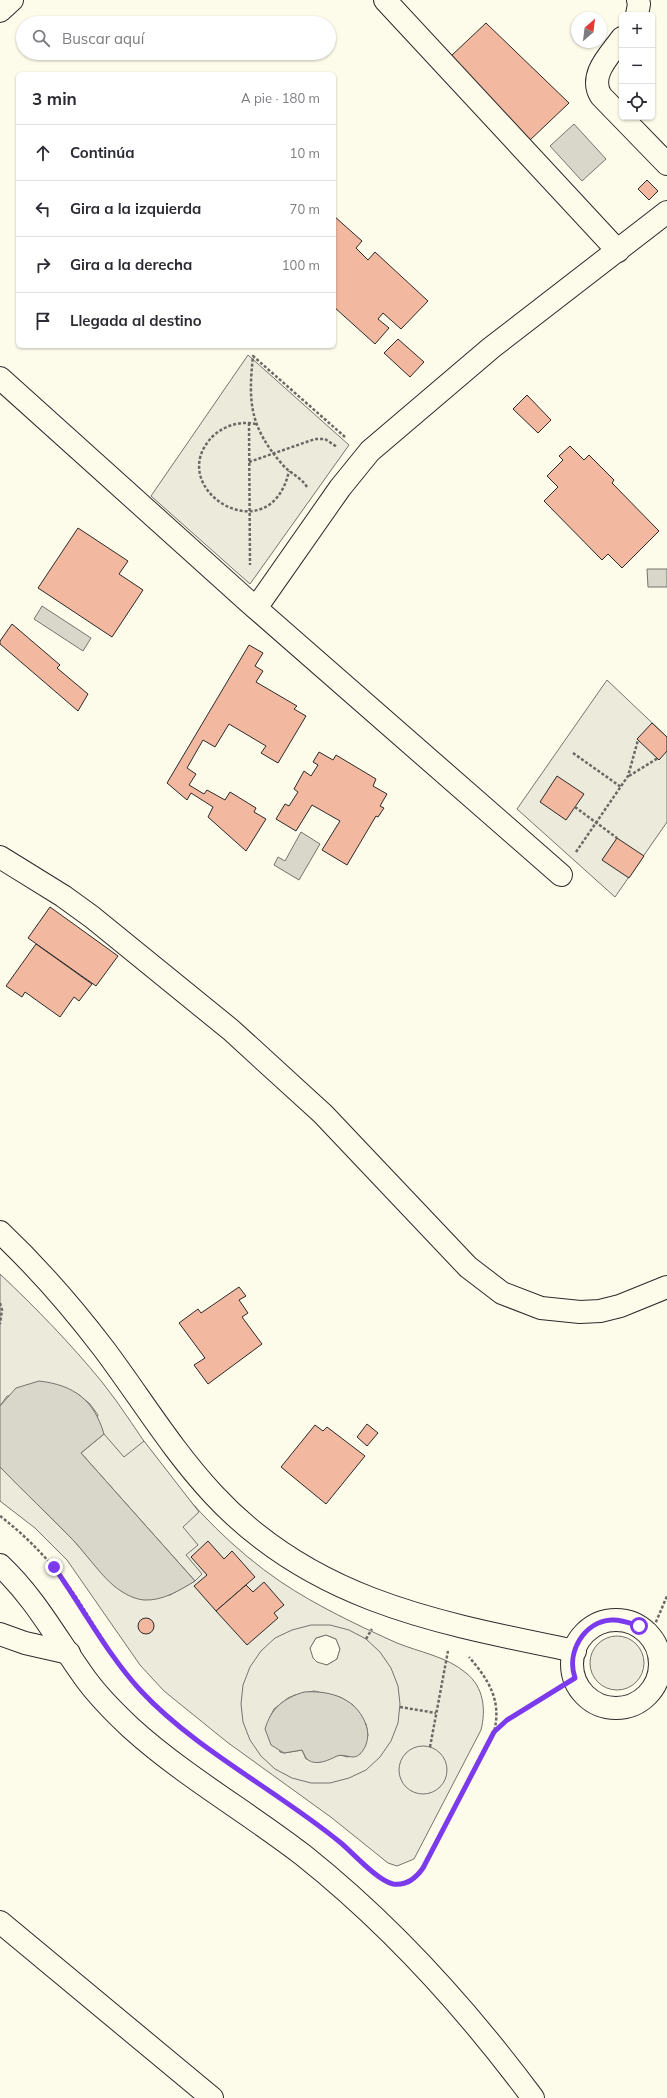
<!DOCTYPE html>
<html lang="es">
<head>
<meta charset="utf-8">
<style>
  body { margin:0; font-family:Mulish,sans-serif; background:#f2f2f3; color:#2b2b33 }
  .controls { position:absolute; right:12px; top:12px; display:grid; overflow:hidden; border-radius:6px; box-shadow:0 1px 3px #0004 }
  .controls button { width:36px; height:36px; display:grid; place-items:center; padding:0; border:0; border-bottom:1px solid #e1e1e2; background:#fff; color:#2b2b33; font:20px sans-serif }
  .compass { position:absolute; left:571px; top:12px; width:36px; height:36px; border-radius:50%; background:#fff; box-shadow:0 1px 3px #0004; rotate:28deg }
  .stop { position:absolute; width:12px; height:12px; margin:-9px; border:3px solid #7c3aed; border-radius:50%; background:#fff }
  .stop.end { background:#7c3aed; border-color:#fff; box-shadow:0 1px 4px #0008 }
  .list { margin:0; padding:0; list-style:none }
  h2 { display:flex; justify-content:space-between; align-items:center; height:52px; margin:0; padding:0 16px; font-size:17px }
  h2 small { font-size:13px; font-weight:400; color:#7c7c81 }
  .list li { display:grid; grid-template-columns:26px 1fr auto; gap:12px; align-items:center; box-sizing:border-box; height:56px; padding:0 16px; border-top:1px solid #e1e1e2 }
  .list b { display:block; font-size:15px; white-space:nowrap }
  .list em { font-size:13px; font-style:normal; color:#7c7c81 }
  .icon { flex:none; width:22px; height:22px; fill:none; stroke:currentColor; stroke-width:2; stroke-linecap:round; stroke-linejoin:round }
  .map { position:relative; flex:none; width:667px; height:2098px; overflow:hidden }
  .search { position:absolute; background:#fff; box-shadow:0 1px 3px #0004; left:16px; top:16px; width:320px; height:44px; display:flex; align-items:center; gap:10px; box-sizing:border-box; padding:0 14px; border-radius:22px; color:#7c7c81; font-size:15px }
  .panel { position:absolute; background:#fff; box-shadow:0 1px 3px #0004; left:16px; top:72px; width:320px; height:276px; border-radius:6px }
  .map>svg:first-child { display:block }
  .green { fill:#ecebdb; stroke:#74746e; fill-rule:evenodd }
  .parking { fill:#eceadb; stroke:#74746e; fill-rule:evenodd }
  .water { fill:#d8d7c9; stroke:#74746e }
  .building { fill:#f2b8a0; stroke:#2b2b2b }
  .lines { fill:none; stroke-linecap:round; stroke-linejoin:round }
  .street-casing { stroke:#2b2b2b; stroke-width:24 }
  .path { stroke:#6a6964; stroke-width:2.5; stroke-dasharray:3 2; stroke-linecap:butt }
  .street { stroke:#fdfbea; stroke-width:22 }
  .route { stroke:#7c3aed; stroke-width:5 }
</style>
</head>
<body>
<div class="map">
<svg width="667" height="2098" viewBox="0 0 667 2098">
  <rect width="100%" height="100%" fill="#fdfbea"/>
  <g class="green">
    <path d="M248 355 349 445 250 584 151 496Z"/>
    <path d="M607 680 667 737V822L615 897 517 809Z"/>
    <path d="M0 1274C36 1308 71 1344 102 1382 123 1408 140 1437 160 1464 194 1509 234 1550 281 1582 317 1606 357 1625 397 1643 419 1652 448 1657 466 1673 484 1687 486 1710 481 1730L414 1859 397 1866 388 1863 332 1818 227 1742 164 1691 140 1665 67 1560 35 1528 0 1501V1467L75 1542 106 1578 123 1592 133 1597 170 1595 195 1581 81 1453 98 1415 90 1404 78 1394 7 1396 0 1406ZM326 1635 336 1639 340 1649 337 1659 327 1665C316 1664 311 1659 310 1648L316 1638Z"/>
    <circle cx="617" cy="1663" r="27"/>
  </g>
  <g class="parking">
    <path d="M104 1434 124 1457 144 1441 199 1512 183 1527 198 1545 186 1555 202 1574 195 1581 81 1453Z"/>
    <path d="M311 1625H330L349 1630 366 1639 380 1652 391 1668 398 1686 400 1704 398 1723 391 1741 380 1757 366 1770 349 1778 330 1783H311L292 1778 275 1769 261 1756 250 1740 243 1722 241 1704 243 1685 250 1667 261 1651 275 1638 292 1630ZM326 1635 336 1639 340 1649 337 1659 327 1665 317 1662 313 1658 310 1648 316 1638ZM314 1691 340 1697 353 1705 366 1724 368 1735 364 1748 348 1757 340 1755 306 1759 302 1750 284 1753 280 1752 270 1717 274 1709 288 1698 295 1695Z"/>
    <circle cx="423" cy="1770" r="24"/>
  </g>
  <g class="water">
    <path d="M574 124 606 159 582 181 550 146Z"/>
    <path d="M647 569H667V587H648Z"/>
    <path d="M42 606 91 638 83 651 34 619Z"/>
    <path d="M301 832 320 844 299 880 274 865 278 857 285 861Z"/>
    <path d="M39 1381C74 1385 94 1400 104 1434L81 1453 195 1581C180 1590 163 1601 144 1600 133 1599 123 1593 114 1586 99 1573 87 1555 73 1540 49 1515 24 1492 0 1467V1406L16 1388Z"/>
    <path d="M304 1692C331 1690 359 1699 367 1728 369 1737 367 1747 360 1754 353 1761 345 1753 337 1756 329 1760 317 1766 308 1760 305 1758 304 1753 302 1750L284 1753 271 1745 265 1729C271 1708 284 1698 304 1692Z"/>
  </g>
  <g class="building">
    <path d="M486 23 569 103 529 141 451 56Z"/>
    <path d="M647 180 658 191 649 200 638 189Z"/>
    <path d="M334 216 362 241 356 248 368 260 375 252 428 301 401 329 383 313 378 319 389 328 375 344 334 307Z"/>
    <path d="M398 339 424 362 410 377 384 353Z"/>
    <path d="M527 395 551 420 538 433 513 409Z"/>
    <path d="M570 446 584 460 589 455 614 480 612 483 659 531 622 568 608 554 602 560 544 501 558 487 547 476 563 460 559 456Z"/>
    <path d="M78 528 128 561 119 574 143 590 112 637 38 588Z"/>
    <path d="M12 624 60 665 57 668 88 694 78 711 0 644V641Z"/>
    <path d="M249 645 263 653 255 666 263 671 256 682 297 706 294 709 306 716 278 763 261 753 266 746 229 724 215 747 203 740 187 768 196 774 189 785 204 794 207 790 225 800 230 792 256 808 254 812 266 819 246 851 208 817 213 807 191 793 187 800 167 783Z"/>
    <path d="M652 723 667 737V751L659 760 637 739Z"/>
    <path d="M319 752 333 760 336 755 376 779 373 786 387 794 380 806 384 808 378 817 376 816 347 865 322 850 340 821 312 805 296 831 276 819 285 804 289 806 298 792 294 789 304 771 311 776 318 765 313 762Z"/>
    <path d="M557 776 584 794 566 820 540 802Z"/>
    <path d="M617 838 644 856 629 878 602 860Z"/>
    <path d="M50 907 118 956 96 986 28 938Z"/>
    <path d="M36 944 92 984 79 1001 74 997 60 1017 25 992 22 997 6 986Z"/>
    <path d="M239 1287 246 1296 239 1300 248 1313 242 1317 262 1344 208 1384 194 1365 205 1358 179 1323 198 1309 201 1313Z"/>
    <path d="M367 1424 378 1433 367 1446 357 1437Z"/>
    <path d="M315 1425 323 1431 327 1427 365 1456 326 1504 281 1467Z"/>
    <path d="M208 1541 224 1559 232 1551 255 1577 216 1611 194 1586 207 1575 191 1557Z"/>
    <path d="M264 1582 284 1605 274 1613 278 1618 247 1645 216 1611 246 1585 253 1592Z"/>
    <circle cx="146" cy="1626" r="8"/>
  </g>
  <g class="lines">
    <g class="street-casing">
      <g id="street">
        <path d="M385 0 618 251"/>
        <path d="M0 11 12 0"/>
        <path d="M637 15 639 4 638 0"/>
        <path d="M622 38C610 55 588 75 601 96L667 164"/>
        <path d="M0 378 250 603 561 875"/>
        <path d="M256 608 340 488 370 451 491 348 667 212"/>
        <path d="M0 857 63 896 92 917 231 1030 323 1114 468 1267 502 1293 541 1308 580 1312 600 1311 620 1306 667 1287"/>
        <path d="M0 1232C38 1268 72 1307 104 1349 140 1397 172 1450 213 1494 312 1601 439 1623 575 1651"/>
        <path d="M0 1565C36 1599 56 1638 85 1678 98 1696 115 1713 131 1728 184 1776 246 1811 303 1855 391 1925 466 2008 533 2098"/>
        <circle cx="616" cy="1664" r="44"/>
        <path d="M0 1634 25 1643 69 1653"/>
        <path d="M0 1922 212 2098"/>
      </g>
    </g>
    <g class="path">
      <path d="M249 423 250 565"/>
      <path d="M256 424C240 421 225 425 213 436 161 488 270 556 289 471"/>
      <path d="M249 462 315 439H325L337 447"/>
      <path d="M307 487C301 477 289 473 282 464 250 427 248 403 253 356L345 437"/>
      <path d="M573 753 621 787"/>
      <path d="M629 776 658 758"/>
      <path d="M575 807 617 838"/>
      <path d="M576 852 628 776 638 740"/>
      <path d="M0 1303 2 1310 0 1324"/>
      <path d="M0 1516C30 1539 55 1566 76 1597 97 1629 115 1663 142 1691 199 1752 277 1790 341 1843 354 1854 377 1880 393 1884 406 1886 416 1878 423 1868L494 1732C502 1701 489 1680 469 1657"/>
      <path d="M650 1636 667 1596"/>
      <path d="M366 1639 372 1629"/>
      <path d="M400 1707 436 1713"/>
      <path d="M495 1730 507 1720 573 1679"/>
      <path d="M430 1747 448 1651"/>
    </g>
    <use href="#street" class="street"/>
  </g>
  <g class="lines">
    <path class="route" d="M54 1567C83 1608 107 1654 141 1691 196 1750 278 1791 341 1843 354 1854 377 1880 393 1884 406 1886 416 1878 423 1868L494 1732 507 1720 575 1678C566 1652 584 1622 611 1620 621 1619 630 1623 639 1626"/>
  </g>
</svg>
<div class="controls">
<button>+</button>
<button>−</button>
<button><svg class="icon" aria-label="locate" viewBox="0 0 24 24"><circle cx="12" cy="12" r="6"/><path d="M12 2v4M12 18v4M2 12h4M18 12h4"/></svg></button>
</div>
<svg class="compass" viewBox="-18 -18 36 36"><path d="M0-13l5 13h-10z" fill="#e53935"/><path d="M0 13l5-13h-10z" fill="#7c7c81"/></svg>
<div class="stop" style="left:639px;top:1626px"></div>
<div class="stop end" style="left:54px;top:1567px"></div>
<div class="search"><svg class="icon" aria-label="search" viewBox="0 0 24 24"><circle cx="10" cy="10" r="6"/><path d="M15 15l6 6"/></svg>Buscar aquí</div>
<section class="panel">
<h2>3 min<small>A pie · 180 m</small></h2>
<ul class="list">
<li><svg class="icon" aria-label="ahead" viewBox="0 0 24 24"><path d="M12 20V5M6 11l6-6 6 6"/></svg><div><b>Continúa</b></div><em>10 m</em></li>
<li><svg class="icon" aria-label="left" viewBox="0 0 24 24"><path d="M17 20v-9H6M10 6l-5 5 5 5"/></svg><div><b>Gira a la izquierda</b></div><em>70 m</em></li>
<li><svg class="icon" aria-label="right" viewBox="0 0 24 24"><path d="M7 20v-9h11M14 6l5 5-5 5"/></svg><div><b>Gira a la derecha</b></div><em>100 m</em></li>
<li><svg class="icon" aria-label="arrive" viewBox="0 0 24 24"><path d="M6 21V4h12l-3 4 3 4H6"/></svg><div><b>Llegada al destino</b></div></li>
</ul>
</section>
</div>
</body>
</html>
